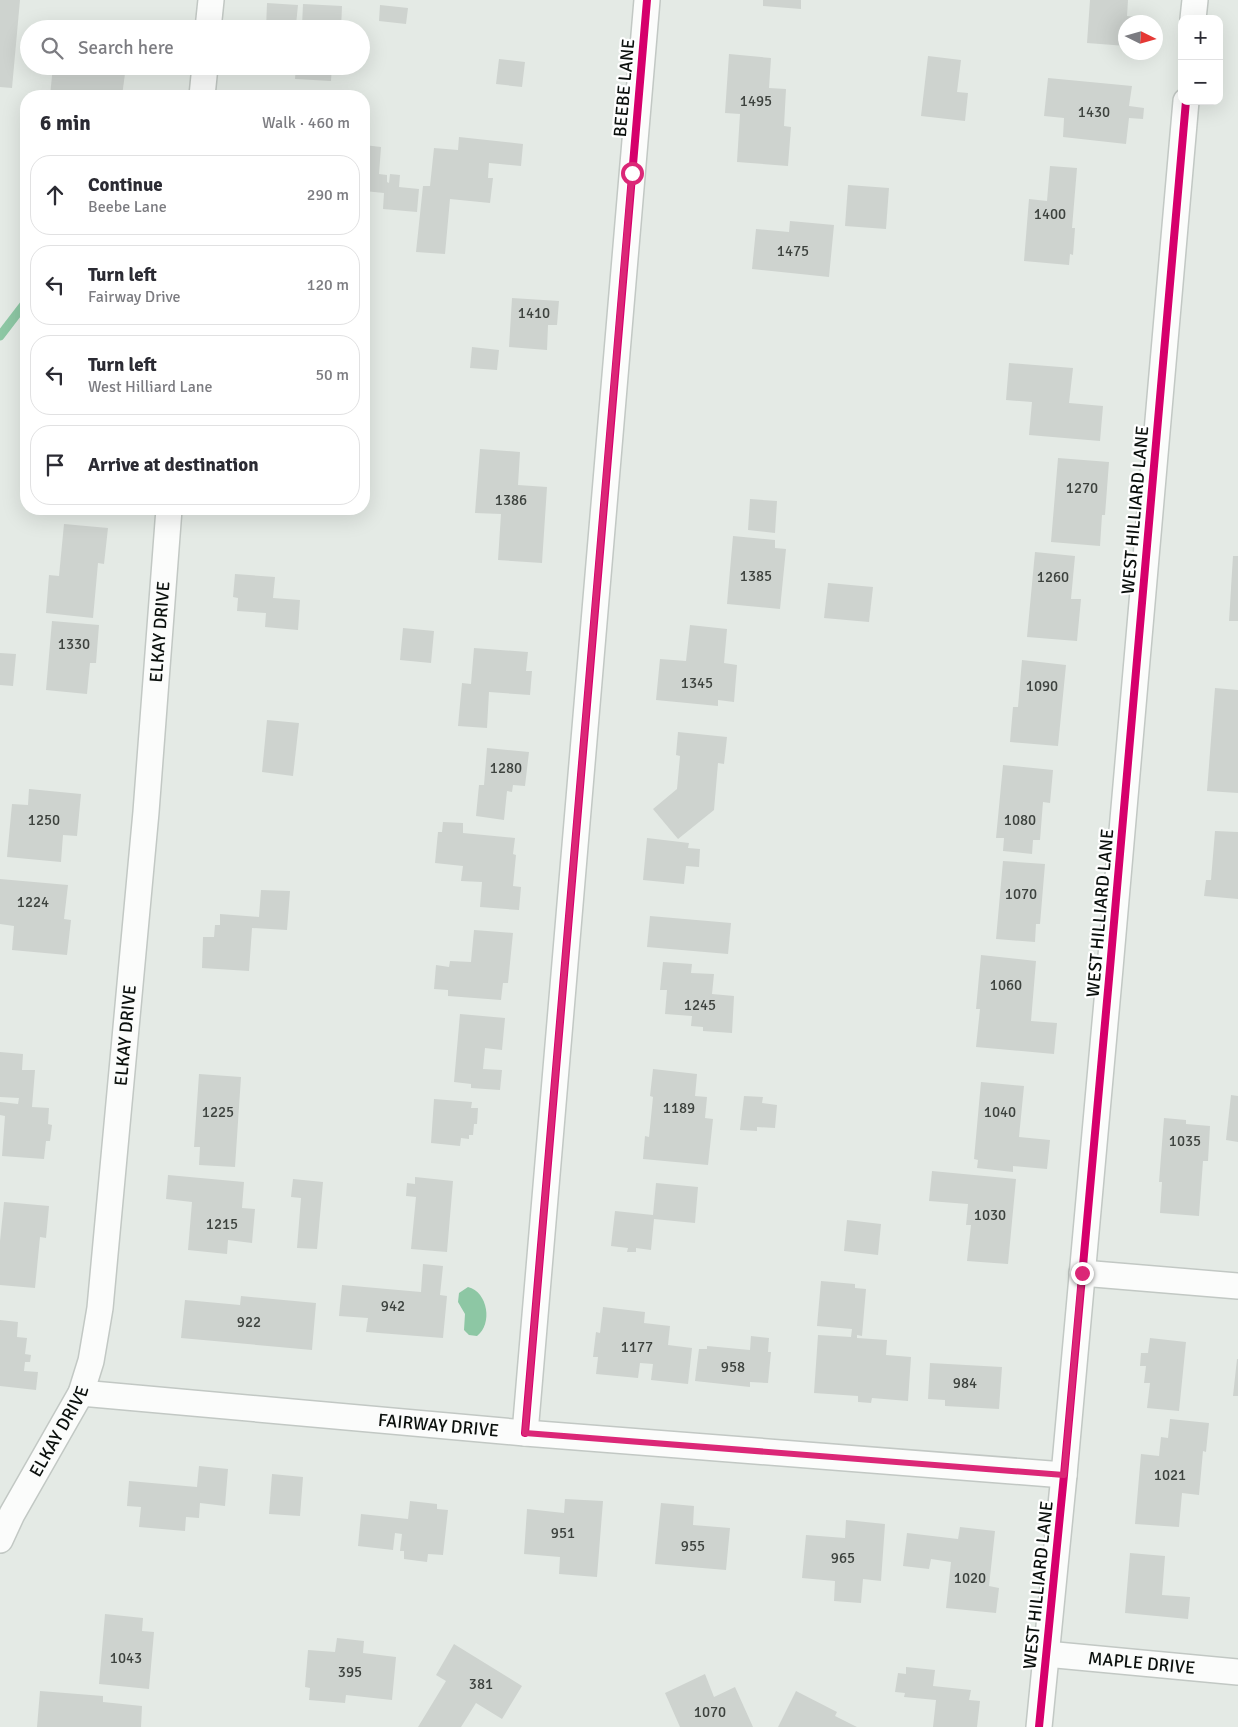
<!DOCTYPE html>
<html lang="en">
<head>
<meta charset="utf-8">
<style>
  body { margin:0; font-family:Signika,sans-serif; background:#f2f2f3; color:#2b2b33 }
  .controls { position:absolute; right:15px; top:15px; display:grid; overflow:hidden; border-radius:10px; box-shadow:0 5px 20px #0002 }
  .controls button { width:45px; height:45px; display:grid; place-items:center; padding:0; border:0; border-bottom:1px solid #e1e1e2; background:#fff; color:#2b2b33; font:25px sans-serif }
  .compass { position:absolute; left:1118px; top:15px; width:45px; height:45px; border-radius:50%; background:#fff; box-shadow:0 5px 20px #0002; rotate:95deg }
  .stop { position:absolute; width:15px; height:15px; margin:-11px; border:4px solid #db2777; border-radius:50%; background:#fff }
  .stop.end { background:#db2777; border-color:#fff; box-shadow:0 1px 5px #0008 }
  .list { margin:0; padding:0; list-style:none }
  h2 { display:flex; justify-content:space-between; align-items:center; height:65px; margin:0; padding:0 20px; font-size:21px }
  h2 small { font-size:16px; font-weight:400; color:#7c7c81 }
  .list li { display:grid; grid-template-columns:32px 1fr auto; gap:15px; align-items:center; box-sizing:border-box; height:80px; margin:0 10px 10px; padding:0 10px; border:1px solid #e1e1e2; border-radius:20px }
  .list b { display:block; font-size:19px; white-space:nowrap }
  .list p { margin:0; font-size:16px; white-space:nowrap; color:#7c7c81 }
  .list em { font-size:16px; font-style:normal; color:#7c7c81 }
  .icon { flex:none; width:28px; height:28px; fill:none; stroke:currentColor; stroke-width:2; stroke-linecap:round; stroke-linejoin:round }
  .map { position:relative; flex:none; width:1238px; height:1727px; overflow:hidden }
  .search { position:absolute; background:#fff; box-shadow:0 5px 20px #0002; left:20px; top:20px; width:350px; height:55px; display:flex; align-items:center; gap:12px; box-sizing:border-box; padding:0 18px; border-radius:28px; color:#7c7c81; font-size:19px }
  .panel { position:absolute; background:#fff; box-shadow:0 5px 20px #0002; left:20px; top:90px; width:350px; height:425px; border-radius:20px }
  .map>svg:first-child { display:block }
  .water { fill:#8dc7a4 }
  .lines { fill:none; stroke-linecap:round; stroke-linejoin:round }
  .stream { stroke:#8dc7a4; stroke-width:9 }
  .building { fill:#ced3cf }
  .street-casing { stroke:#c2c8c4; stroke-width:28 }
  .street { stroke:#fbfcfb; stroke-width:25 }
  .cycleway-casing { stroke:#fff; stroke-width:11 }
  .cycleway { stroke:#d6006c; stroke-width:8 }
  .route { stroke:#db2777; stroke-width:6 }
  .labels { text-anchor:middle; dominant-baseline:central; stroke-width:4.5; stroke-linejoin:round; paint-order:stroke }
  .number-label { font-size:15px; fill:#3d423e }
  .street-label { font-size:18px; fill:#0b100d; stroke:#fff }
</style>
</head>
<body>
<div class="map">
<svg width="1238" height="1727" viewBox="0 0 1238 1727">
  <rect width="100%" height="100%" fill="#e4eae5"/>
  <path class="water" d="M468 1287C488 1292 493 1324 477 1336L469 1335 464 1330 465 1314 458 1302 459 1293Z"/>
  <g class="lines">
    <path class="stream" d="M0 336 26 302"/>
  </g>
  <g class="building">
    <path d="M0 0H20L12 88 0 87Z"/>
    <path d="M763 0H801V9L763 6Z"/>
    <path d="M1090 0H1128L1127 16 1136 17 1135 22H1126V46L1087 43Z"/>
    <path d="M267 3 298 5 296 25 302 26 303 4 342 6 341 29H266Z"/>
    <path d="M380 5 408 8 406 24 379 21Z"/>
    <path d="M729 54 771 58 769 88 786 89 784 126 791 127 788 166 737 162 740 114 725 113Z"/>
    <path d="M928 56 961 60 957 92 968 93 965 121 921 116Z"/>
    <path d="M499 59 525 62 522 87 496 84Z"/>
    <path d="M53 66H126L122 96H50Z"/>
    <path d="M296 66H332L331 81 295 79Z"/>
    <path d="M1048 78 1132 86 1129 106 1144 108 1143 119 1129 118 1126 144 1063 137 1064 118 1044 116Z"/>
    <path d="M459 137 523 144 521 166 489 163 488 178H493L490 203 450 199 445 254 416 252 423 186H430L434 148 458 150Z"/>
    <path d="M364 145 381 147 379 174 387 175V182L389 183 390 174 400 175 399 187 419 189 417 212 383 209 384 193 364 191Z"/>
    <path d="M1050 166 1077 168 1072 228H1075L1073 255 1070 254 1069 265 1024 261 1029 199 1047 201Z"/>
    <path d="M848 185 889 188 886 229 845 226Z"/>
    <path d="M790 221 834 225 829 277 752 269 756 229 789 232Z"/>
    <path d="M512 298 559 301 557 325H548L547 350 509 347Z"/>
    <path d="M472 347 499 350 497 370 470 368Z"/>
    <path d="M1009 363 1073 368 1069 403 1103 406 1100 441 1029 435 1032 402 1006 400Z"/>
    <path d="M480 449 520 452 518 485 547 487 542 563 498 560 501 514 475 513Z"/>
    <path d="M1058 458 1109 462 1105 515H1102L1100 546 1051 542Z"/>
    <path d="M750 499 777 501 775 533 748 530Z"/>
    <path d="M64 524 108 528 104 564 98 563 93 618 46 613 49 575 59 576Z"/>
    <path d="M733 536 775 540V548L786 549 780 609 727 604Z"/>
    <path d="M1035 552 1075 556 1071 599H1081L1077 641 1027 637Z"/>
    <path d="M1233 556H1238V621H1229Z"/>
    <path d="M235 574 275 577 273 598 300 600 298 630 265 627 266 613 237 611 238 598 233 597Z"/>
    <path d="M828 583 873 587 869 622 824 618Z"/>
    <path d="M52 621 99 625 96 663H90L87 694 46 690Z"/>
    <path d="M690 625 727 629 724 663 737 665 734 702 718 700V706L656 700 660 659 686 661Z"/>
    <path d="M403 628 434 631 431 663 400 660Z"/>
    <path d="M474 648 528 652 526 671H532L530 695 489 692 487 728 458 726 462 683 471 684Z"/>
    <path d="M0 653 16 654 13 686 0 685Z"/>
    <path d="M1022 660 1066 665 1058 746 1010 742 1013 707H1018Z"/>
    <path d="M1215 688 1238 690V793L1207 791Z"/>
    <path d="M267 720 299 723 293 776 262 772Z"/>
    <path d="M678 732 727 737 724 764 718 763 714 810 678 839 653 809 677 789 680 756 676 755Z"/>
    <path d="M487 748 529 752 525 786 513 785 512 792 507 791 504 820 476 816 479 785H484Z"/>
    <path d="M1003 765 1053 770 1050 803 1043 802 1040 840H1033L1032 854 1003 851 1004 838H996Z"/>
    <path d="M29 789 81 794 77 836 63 835 61 862 7 857 12 804 28 805Z"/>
    <path d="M443 822 463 823V833L515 838 513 854 516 855 513 886 521 887 519 910 480 907 482 882 461 881 463 866 435 863 438 832H442Z"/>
    <path d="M1215 831 1238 832V899L1204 896 1206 880H1211Z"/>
    <path d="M647 838 689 843 688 848 700 849 699 867 686 866 684 884 643 880Z"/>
    <path d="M1003 861 1045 864 1040 924H1036L1035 942 996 939Z"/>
    <path d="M0 879 68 885 64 919 71 920 67 955 12 950 14 926 0 924Z"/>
    <path d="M261 890 290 891 287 930 252 928 249 971 202 968 203 937H214L215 925H220V914L259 917Z"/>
    <path d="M650 916 731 923 728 954 647 947Z"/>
    <path d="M474 930 513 933 508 983H503L501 1000 448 996V990L434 989 436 965 449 967 450 961 471 962Z"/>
    <path d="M981 955 1036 961 1031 1021 1057 1023 1054 1054 976 1047 980 1009H976Z"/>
    <path d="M663 962 692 964 691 973 714 974 712 994 734 996 732 1033 703 1031V1027L691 1026 692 1016 665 1014 667 990H660Z"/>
    <path d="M460 1014 505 1018 502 1050 485 1048 483 1069 502 1070 500 1090 471 1088V1084L454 1082Z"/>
    <path d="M0 1052 23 1054 22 1070H35L32 1107 49 1108 48 1124 52 1125 50 1141H46L44 1159 2 1156 5 1116 0 1115V1102L18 1104 19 1098 0 1097Z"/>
    <path d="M653 1069 697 1074 695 1096 707 1097 705 1118 713 1119 708 1165 643 1159 645 1136 649 1137 653 1097 650 1096Z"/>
    <path d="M199 1074 241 1077 235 1167 199 1165 200 1147H194Z"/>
    <path d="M981 1082 1024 1086 1019 1137 1050 1140 1047 1169 1013 1166V1172L977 1168 978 1160 974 1159Z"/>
    <path d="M1231 1095 1238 1096V1142L1226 1140Z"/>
    <path d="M744 1096 763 1097 762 1103 777 1105 775 1128 757 1127V1131L740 1130Z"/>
    <path d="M434 1099 472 1102 471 1108H478L477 1124H474L473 1135H469V1139L461 1138 460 1146 431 1143Z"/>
    <path d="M1164 1118 1186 1120V1124L1210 1126 1208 1161H1203L1199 1216 1160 1213 1162 1182H1159Z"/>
    <path d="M932 1171 1016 1179 1008 1264 967 1261 971 1225H966L968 1204 929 1201Z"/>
    <path d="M168 1175 244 1182 242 1208 255 1209 252 1243 228 1240 227 1254 188 1250 192 1202 166 1199Z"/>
    <path d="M415 1177 453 1181 447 1252 411 1249 416 1197 406 1196 407 1183 415 1184Z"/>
    <path d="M293 1179 323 1182 317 1249 297 1248 301 1198 291 1197Z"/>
    <path d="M656 1183 698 1187 695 1223 654 1219 651 1250 636 1248V1252H627L628 1248 611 1246 615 1211 653 1215Z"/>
    <path d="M4 1202 49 1206 46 1238 40 1237 35 1288 0 1285V1241Z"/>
    <path d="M847 1220 881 1224 878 1255 844 1251Z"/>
    <path d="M423 1264 443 1266 440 1295 447 1296 443 1338 366 1332 368 1318 339 1316 342 1285 421 1292Z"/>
    <path d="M821 1281 855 1284V1288L866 1289 862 1336 857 1335V1338L887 1340 886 1355 911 1357 908 1401 872 1398 871 1403 858 1402V1396L814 1393 818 1335 851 1337 852 1329 817 1326Z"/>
    <path d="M241 1296 316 1303 312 1350 181 1338 185 1300 240 1305Z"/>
    <path d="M603 1307 645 1312 644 1323 670 1326 668 1345 692 1348 688 1384 651 1380 653 1364 640 1363 638 1378 596 1374 598 1357H593L596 1332 600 1333Z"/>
    <path d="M0 1320 18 1322 17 1337 27 1338 25 1354 31 1355 30 1362H25L24 1371 38 1372 36 1390 0 1386Z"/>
    <path d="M751 1336 769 1338 768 1352H771L768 1383 750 1382V1387L695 1381 699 1349H707V1346L750 1350Z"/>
    <path d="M1150 1338 1186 1342 1179 1411 1147 1408 1150 1383H1144L1146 1366H1140L1141 1353H1148Z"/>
    <path d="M1237 1359H1238V1396H1233Z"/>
    <path d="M930 1363 1002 1367 999 1409 945 1406V1400L928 1399Z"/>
    <path d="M1170 1419 1209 1423 1206 1452 1203 1451 1199 1495 1182 1493 1179 1527 1135 1524 1141 1454 1159 1456 1161 1437 1168 1438Z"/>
    <path d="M199 1466 228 1469 225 1506 200 1503 199 1518 186 1517 185 1531 139 1527 141 1507 127 1506 129 1481 197 1487Z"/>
    <path d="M272 1474 303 1477 300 1516 269 1514Z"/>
    <path d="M565 1499 603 1501 597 1577 559 1574 560 1557 524 1554 527 1509 564 1513Z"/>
    <path d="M410 1501 437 1504V1509L448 1510 443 1555 428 1554 427 1562 404 1559V1551H400L402 1534 395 1533 393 1550 358 1546 361 1514 408 1519Z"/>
    <path d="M661 1503 694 1506 693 1525 730 1528 726 1570 655 1564Z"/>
    <path d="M846 1520 885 1524 881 1581 863 1579 861 1603 834 1601 835 1581 802 1578 806 1535 845 1538Z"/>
    <path d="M960 1527 995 1531 989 1586 999 1588 996 1613 946 1608 951 1562 931 1559 929 1569 903 1566 907 1533 958 1539Z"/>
    <path d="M1130 1553 1165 1556 1162 1595 1190 1597 1188 1619 1125 1613Z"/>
    <path d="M105 1614 143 1618 142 1631 154 1632 149 1689 99 1684Z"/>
    <path d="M337 1638 364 1641 363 1653 396 1657 392 1700 346 1695 345 1703 309 1700 310 1688 305 1687 308 1650 335 1652Z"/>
    <path d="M454 1644 522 1686 502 1719 476 1703 461 1727H418L446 1681 436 1675Z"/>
    <path d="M906 1667 935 1670 933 1686 971 1690 969 1700 980 1701 977 1727H933L936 1700 904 1697 905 1693 895 1692 898 1673 906 1674Z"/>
    <path d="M705 1674 714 1697 735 1687 753 1727H680L665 1693Z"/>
    <path d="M40 1691 103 1696V1702L142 1706 141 1727H37Z"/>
    <path d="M796 1691 837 1712 835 1716 857 1727H778Z"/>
  </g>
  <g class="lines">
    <g class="street-casing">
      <g id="street">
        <path d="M1193 19 1195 0"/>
        <path d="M208 29 211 0"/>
        <path d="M202 96 205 66"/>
        <path d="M1082 1273 1238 1286"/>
        <path id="s1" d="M81 1393 525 1433 1064 1475"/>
        <path d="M525 1433 647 0"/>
        <path id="s2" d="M0 1540 12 1514 81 1393 91 1361 100 1308 146 812 169 509"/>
        <path id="s3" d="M1046 1654 1238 1672"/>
        <path d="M1039 1727 1064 1475 1110 968 1186 101"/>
      </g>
    </g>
    <use href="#street" class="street"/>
    <g class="cycleway-casing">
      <g id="cycleway">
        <path d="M525 1433 647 0"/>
        <path d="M1039 1727 1064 1475 1110 968 1186 101"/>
      </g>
    </g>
    <use href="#cycleway" class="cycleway"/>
  </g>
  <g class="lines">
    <path class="route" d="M632 173 525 1433 1064 1475 1082 1273"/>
  </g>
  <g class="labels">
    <g class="number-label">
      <text x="756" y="101">1495</text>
      <text x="1094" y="112">1430</text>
      <text x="1050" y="214">1400</text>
      <text x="793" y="251">1475</text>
      <text x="534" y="313">1410</text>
      <text x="1082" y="488">1270</text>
      <text x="511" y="500">1386</text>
      <text x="756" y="576">1385</text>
      <text x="1053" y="577">1260</text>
      <text x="74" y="644">1330</text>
      <text x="697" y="683">1345</text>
      <text x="1042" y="686">1090</text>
      <text x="506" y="768">1280</text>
      <text x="44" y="820">1250</text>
      <text x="1020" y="820">1080</text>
      <text x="1021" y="894">1070</text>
      <text x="33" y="902">1224</text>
      <text x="1006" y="985">1060</text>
      <text x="700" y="1005">1245</text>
      <text x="679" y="1108">1189</text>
      <text x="218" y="1112">1225</text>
      <text x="1000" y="1112">1040</text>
      <text x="1185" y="1141">1035</text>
      <text x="990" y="1215">1030</text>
      <text x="222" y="1224">1215</text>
      <text x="393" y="1306">942</text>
      <text x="249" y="1322">922</text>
      <text x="637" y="1347">1177</text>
      <text x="733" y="1367">958</text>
      <text x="965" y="1383">984</text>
      <text x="1170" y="1475">1021</text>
      <text x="563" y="1533">951</text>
      <text x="693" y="1546">955</text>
      <text x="843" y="1558">965</text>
      <text x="970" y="1578">1020</text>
      <text x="126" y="1658">1043</text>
      <text x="350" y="1672">395</text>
      <text x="481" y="1684">381</text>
      <text x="710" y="1712">1070</text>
    </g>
    <g class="street-label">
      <text transform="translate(624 88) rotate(-85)">BEEBE LANE</text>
      <text transform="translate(1135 510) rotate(-85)">WEST HILLIARD LANE</text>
      <text stroke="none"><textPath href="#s2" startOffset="934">ELKAY DRIVE</textPath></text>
      <text transform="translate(1100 913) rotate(-85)">WEST HILLIARD LANE</text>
      <text stroke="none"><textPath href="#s2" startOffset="529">ELKAY DRIVE</textPath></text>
      <text stroke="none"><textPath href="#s1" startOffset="359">FAIRWAY DRIVE</textPath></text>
      <text stroke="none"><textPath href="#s2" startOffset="124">ELKAY DRIVE</textPath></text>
      <text transform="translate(1038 1585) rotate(-84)">WEST HILLIARD LANE</text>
      <text stroke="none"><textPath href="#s3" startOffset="96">MAPLE DRIVE</textPath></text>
    </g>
  </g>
</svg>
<div class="controls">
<button>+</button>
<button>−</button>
</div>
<svg class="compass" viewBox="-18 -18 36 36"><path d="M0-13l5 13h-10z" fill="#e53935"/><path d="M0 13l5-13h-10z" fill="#7c7c81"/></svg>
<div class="stop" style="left:632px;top:173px"></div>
<div class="stop end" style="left:1082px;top:1273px"></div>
<div class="search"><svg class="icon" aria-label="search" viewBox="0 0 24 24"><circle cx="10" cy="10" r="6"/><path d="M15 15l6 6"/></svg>Search here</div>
<section class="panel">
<h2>6 min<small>Walk · 460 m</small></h2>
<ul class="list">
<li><svg class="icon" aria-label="ahead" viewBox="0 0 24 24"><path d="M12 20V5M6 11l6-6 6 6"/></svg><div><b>Continue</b><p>Beebe Lane</p></div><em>290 m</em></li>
<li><svg class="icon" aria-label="left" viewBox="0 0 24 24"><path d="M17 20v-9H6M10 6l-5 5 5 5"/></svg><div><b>Turn left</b><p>Fairway Drive</p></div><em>120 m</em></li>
<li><svg class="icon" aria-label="left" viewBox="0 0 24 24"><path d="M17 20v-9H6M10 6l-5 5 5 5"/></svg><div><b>Turn left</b><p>West Hilliard Lane</p></div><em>50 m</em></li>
<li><svg class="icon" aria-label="arrive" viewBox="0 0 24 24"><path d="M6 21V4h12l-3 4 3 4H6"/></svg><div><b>Arrive at destination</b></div></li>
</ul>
</section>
</div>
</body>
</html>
